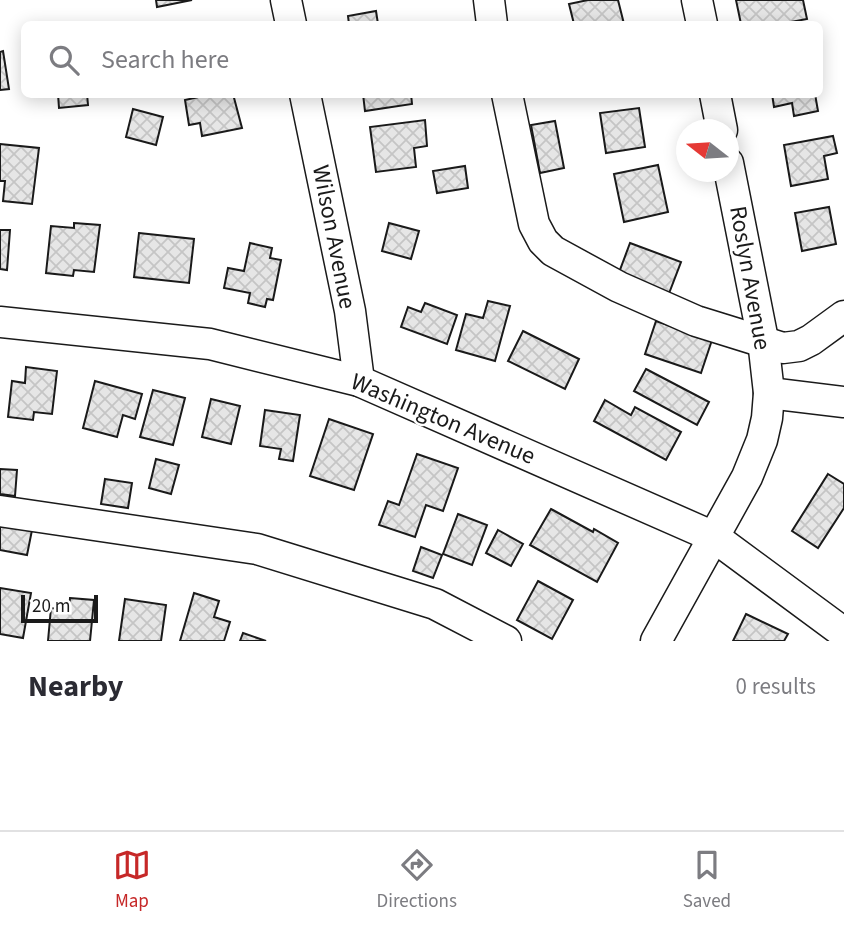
<!DOCTYPE html>
<html lang="en">
<head>
<meta charset="utf-8">
<style>
  body { margin:0; font-family:"Source Sans 3",sans-serif; background:#f2f2f3; color:#2b2b33 }
  .compass { position:absolute; left:676px; top:119px; width:63px; height:63px; border-radius:50%; background:#fff; box-shadow:0 4px 18px #0003; rotate:287deg }
  .scale { position:absolute; left:21px; bottom:18px; width:77px; box-sizing:border-box; padding-left:7px; border:4px solid #1a1a1a; border-top:0; font-size:19px; line-height:24px; white-space:nowrap; color:#1a1a1a; -webkit-text-stroke:5px #fff; paint-order:stroke }
  .list { margin:0; padding:0; list-style:none }
  h2 { display:flex; justify-content:space-between; align-items:center; height:91px; margin:0; padding:0 28px; font-size:30px }
  h2 small { font-size:23px; font-weight:400; color:#7c7c81 }
  .icon { flex:none; width:38px; height:38px; fill:none; stroke:currentColor; stroke-width:2; stroke-linecap:round; stroke-linejoin:round }
  .map { position:relative; flex:none; width:844px; height:641px; overflow:hidden }
  .search { position:absolute; background:#fff; box-shadow:0 4px 18px #0003; left:21px; right:21px; top:21px; height:77px; display:flex; align-items:center; gap:18px; box-sizing:border-box; padding:0 24px; border-radius:10px; color:#7c7c81; font-size:26px }
  .sheet { height:189px; background:#fff }
  nav { display:flex; justify-content:space-around; align-items:center; box-sizing:border-box; height:98px; border-top:2px solid #e1e1e2; background:#fff; font-size:19px; color:#7c7c81 }
  nav a { display:grid; justify-items:center; gap:4px }
  nav .on { color:#c62828 }
  .map>svg:first-child { display:block }
  .building { fill:url(#building-cross-hatch); stroke:#1a1a1a; stroke-width:2 }
  .lines { fill:none; stroke-linecap:round; stroke-linejoin:round }
  .minor-casing { stroke:#1a1a1a; stroke-width:33 }
  .minor { stroke:#fff; stroke-width:30 }
  .labels { text-anchor:middle; dominant-baseline:central; stroke-width:5; stroke-linejoin:round; paint-order:stroke }
  .street-label { font-size:24px; fill:#1a1a1a; stroke:#fff }
</style>
</head>
<body>
<div class="map">
<svg width="844" height="641" viewBox="0 0 844 641">
  <defs>
    <pattern id="building-cross-hatch" width="8" height="8" patternUnits="userSpaceOnUse" patternTransform="scale(1.75)"><rect width="8" height="8" fill="#e6e6e6"/><path d="M0 0l8 8M0 8l8-8" fill="none" stroke="#c5c5c5"/></pattern>
  </defs>
  <rect width="100%" height="100%" fill="#fff"/>
  <g class="building">
    <path d="M156 0H192L157 7Z"/>
    <path d="M588 0H618L624 24H574L569 4Z"/>
    <path d="M736 0H803L807 19 780 24H741Z"/>
    <path d="M376 11 378 24H349L348 16Z"/>
    <path d="M3 51 9 89 0 90V52Z"/>
    <path d="M58 94H87L88 105 59 108Z"/>
    <path d="M212 94H233L242 128 202 136 200 123 189 125 185 100Z"/>
    <path d="M363 94H411L412 104 365 111Z"/>
    <path d="M772 94H815L818 111 794 116 792 103 774 107Z"/>
    <path d="M639 108 645 147 606 153 600 113Z"/>
    <path d="M133 109 163 117 156 145 126 137Z"/>
    <path d="M425 120 427 146 414 148 416 167 376 172 370 127Z"/>
    <path d="M555 121 564 168 540 173 531 125Z"/>
    <path d="M833 136 837 153 824 156 828 179 791 186 784 145Z"/>
    <path d="M0 144 39 148 32 204 3 201 5 181H0Z"/>
    <path d="M658 165 668 212 624 222 614 174Z"/>
    <path d="M465 166 468 188 437 193 433 171Z"/>
    <path d="M829 207 836 244 802 251 795 213Z"/>
    <path d="M74 223 100 225 94 272 74 270 73 276 46 273 51 226 74 228Z"/>
    <path d="M389 223 419 231 411 259 382 251Z"/>
    <path d="M0 230H10L7 270 0 269Z"/>
    <path d="M139 233 194 239 189 283 134 277Z"/>
    <path d="M250 243 272 248 270 258 281 260 273 300 267 299 265 307 248 303 250 293 224 288 228 268 244 271Z"/>
    <path d="M630 243 681 262 668 296 617 278Z"/>
    <path d="M488 301 510 306 495 361 456 350 466 314 483 318Z"/>
    <path d="M425 303 457 315 447 344 401 327 408 307 421 312Z"/>
    <path d="M656 321 712 340 701 373 645 354Z"/>
    <path d="M523 331 579 359 565 389 508 361Z"/>
    <path d="M26 367 57 371 52 414 34 412 33 420 8 417 12 381 25 383Z"/>
    <path d="M646 369 709 402 697 425 634 391Z"/>
    <path d="M95 381 142 394 135 419 123 415 117 437 83 428Z"/>
    <path d="M153 390 185 398 173 445 140 437Z"/>
    <path d="M211 399 240 406 231 444 202 437Z"/>
    <path d="M605 400 631 415 635 407 681 432 666 460 594 421Z"/>
    <path d="M265 410 300 415 293 461 279 459 281 449 260 446Z"/>
    <path d="M329 419 373 434 354 490 310 476Z"/>
    <path d="M417 454 458 468 443 511 426 505 415 537 379 525 388 501 399 505Z"/>
    <path d="M156 459 179 465 171 494 149 488Z"/>
    <path d="M0 469 17 470 15 496 0 494Z"/>
    <path d="M828 474 844 484V508L818 548 792 531Z"/>
    <path d="M105 479 132 483 128 508 101 504Z"/>
    <path d="M551 509 593 532 594 529 618 543 597 582 530 545Z"/>
    <path d="M458 514 487 525 472 565 443 554Z"/>
    <path d="M0 518 33 525 27 555 0 550Z"/>
    <path d="M498 530 523 544 511 566 486 553Z"/>
    <path d="M421 547 442 555 433 578 413 571Z"/>
    <path d="M538 581 573 600 552 639 517 620Z"/>
    <path d="M0 588 31 593 23 638 0 634Z"/>
    <path d="M194 593 219 601 214 617 230 622 224 641H180Z"/>
    <path d="M70 598 94 600 90 641H48L51 608 69 610Z"/>
    <path d="M125 599 166 605 161 641H119Z"/>
    <path d="M746 614 788 634 784 641H733Z"/>
    <path d="M243 633 266 641H240Z"/>
  </g>
  <g class="lines">
    <g class="minor-casing">
      <g id="minor">
        <path d="M286 0 291 24"/>
        <path d="M489 0 492 24"/>
        <path d="M697 0 702 24"/>
        <path d="M305 94 350 311 359 381"/>
        <path d="M507 94 534 224 543 241 553 251 619 287 696 321 783 348 799 346 811 340 844 316"/>
        <path d="M715 94 722 130"/>
        <path d="M0 322 210 344 359 381 714 537 844 633"/>
        <path d="M769 393 844 402"/>
        <path d="M0 511 257 549 435 604 506 641"/>
        <path d="M656 641 747 477 762 440 767 418 769 393 763 340 728 163"/>
      </g>
    </g>
    <use href="#minor" class="minor"/>
  </g>
  <g class="labels">
    <g class="street-label">
      <text transform="translate(334 237) rotate(79)">Wilson Avenue</text>
      <text transform="translate(750 278) rotate(80)">Roslyn Avenue</text>
      <text transform="translate(443 419) rotate(23)">Washington Avenue</text>
    </g>
  </g>
</svg>
<svg class="compass" viewBox="-18 -18 36 36"><path d="M0-13l5 13h-10z" fill="#e53935"/><path d="M0 13l5-13h-10z" fill="#7c7c81"/></svg>
<div class="scale">20 m</div>
<div class="search"><svg class="icon" aria-label="search" viewBox="0 0 24 24"><circle cx="10" cy="10" r="6"/><path d="M15 15l6 6"/></svg>Search here</div>
</div>
<section class="sheet">
<h2>Nearby<small>0 results</small></h2>
<ul class="list">
</ul>
</section>
<nav>
<a class="on"><svg class="icon" aria-label="map" viewBox="0 0 24 24"><path d="M3 6l6-2 6 2 6-2v14l-6 2-6-2-6 2zM9 4v14M15 6v14"/></svg>Map</a>
<a><svg class="icon" aria-label="directions" viewBox="0 0 24 24"><path d="M12 3l9 9-9 9-9-9zM9 14v-3h6M13 9l2 2-2 2"/></svg>Directions</a>
<a><svg class="icon" aria-label="saved" viewBox="0 0 24 24"><path d="M7 4h10v16l-5-4-5 4z"/></svg>Saved</a>
</nav>
</body>
</html>
